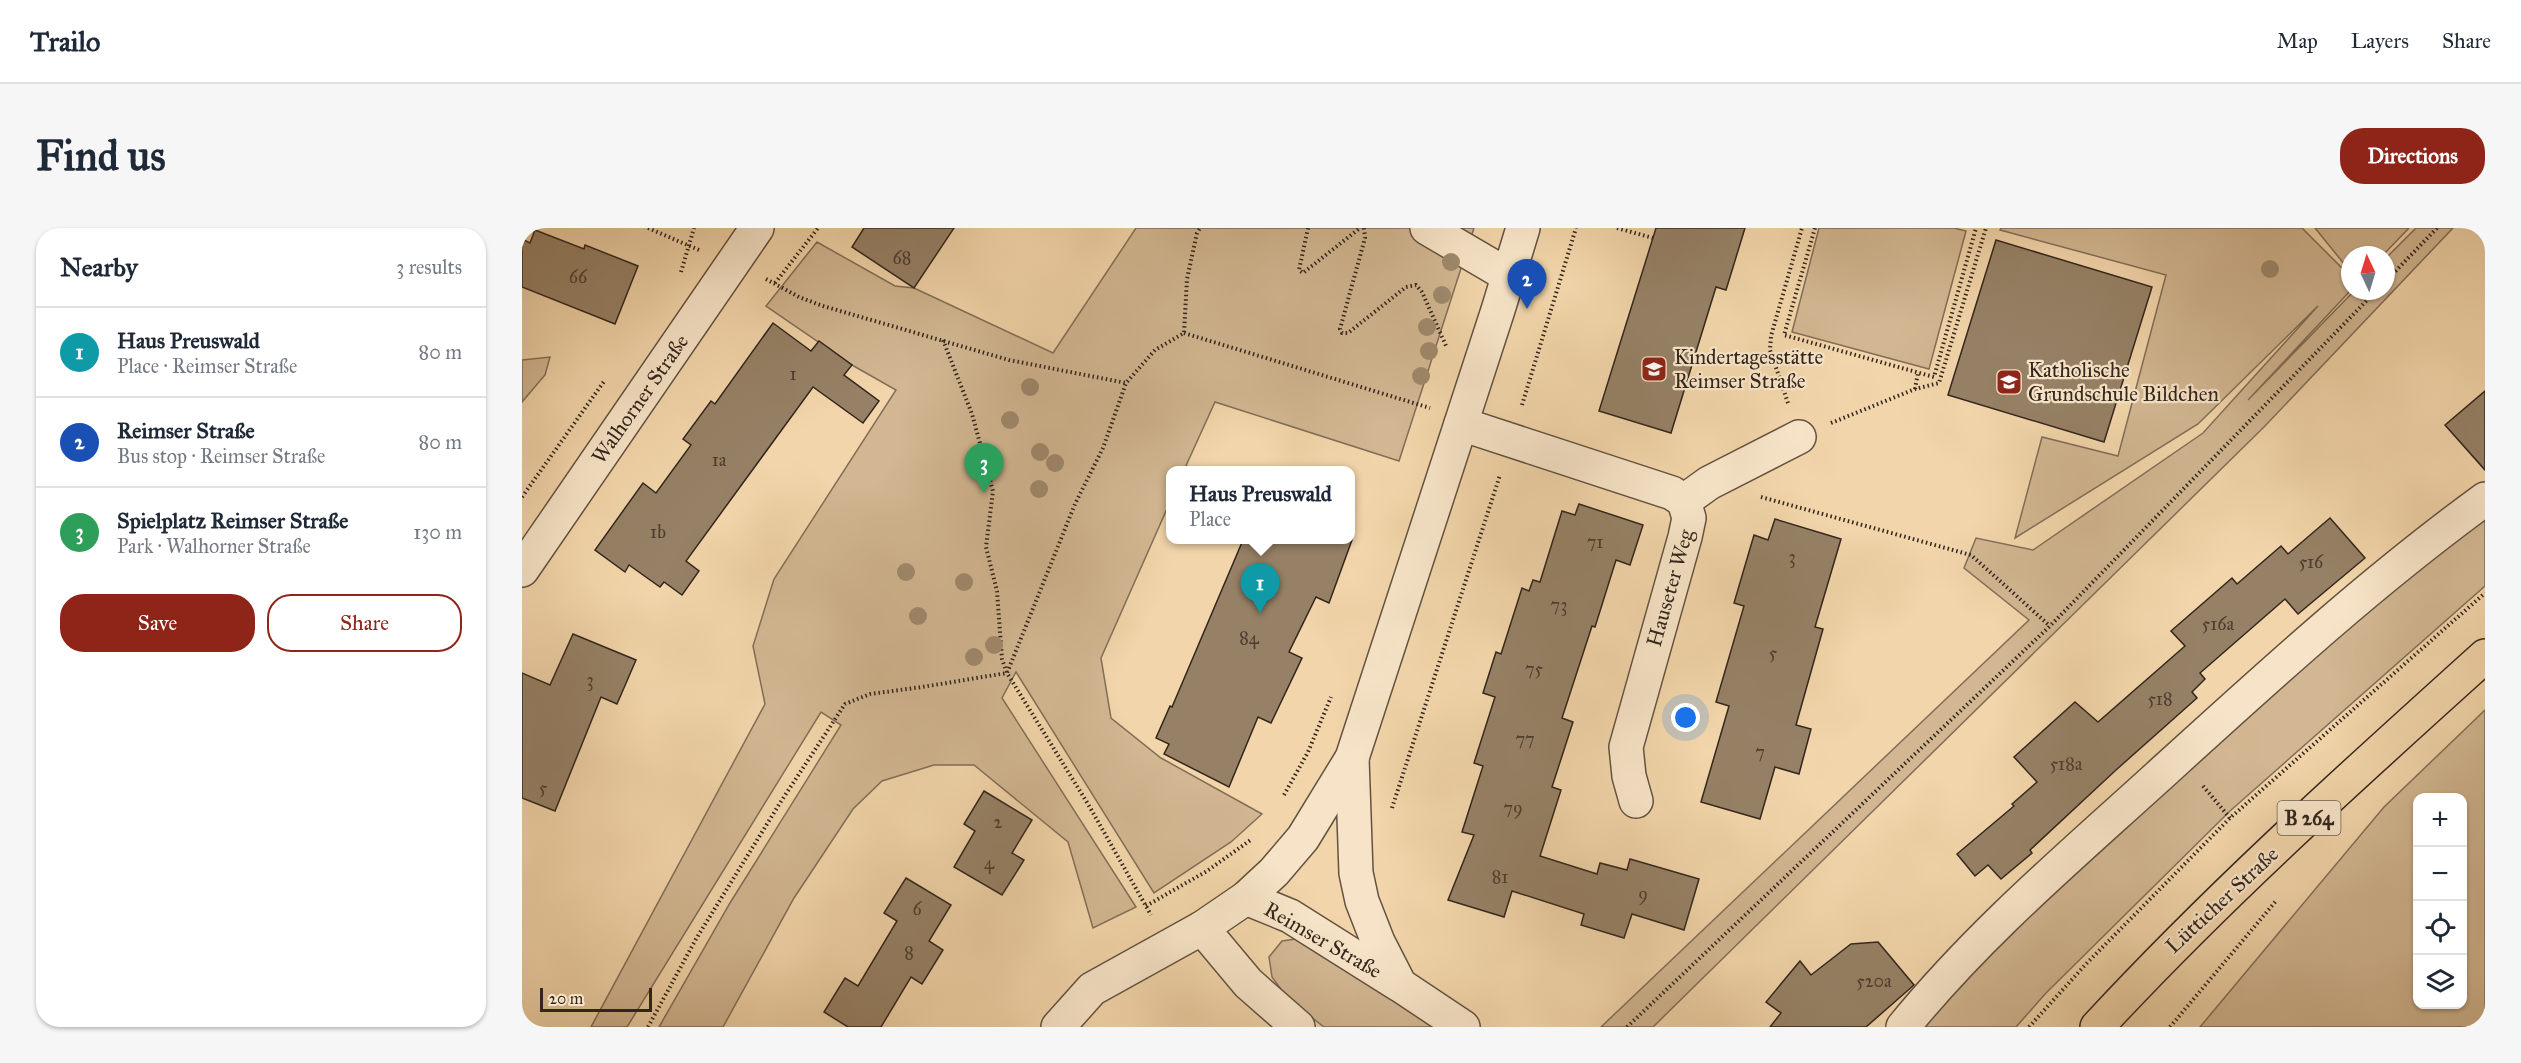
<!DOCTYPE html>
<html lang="en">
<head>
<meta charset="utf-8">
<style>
  body { margin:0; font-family:"IM FELL Great Primer",serif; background:#f6f6f7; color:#1f2937 }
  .controls { position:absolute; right:18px; bottom:18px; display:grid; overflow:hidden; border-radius:12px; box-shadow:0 2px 4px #0004 }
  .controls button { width:54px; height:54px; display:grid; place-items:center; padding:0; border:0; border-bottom:2px solid #e0e1e3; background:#fff; color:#1f2937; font:30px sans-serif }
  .compass { position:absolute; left:1819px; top:18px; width:54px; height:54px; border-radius:50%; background:#fff; box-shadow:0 2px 4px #0004; rotate:356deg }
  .scale { position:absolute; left:18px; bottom:15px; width:112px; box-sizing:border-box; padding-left:6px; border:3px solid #33261d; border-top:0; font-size:16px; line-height:21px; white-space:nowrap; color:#33261d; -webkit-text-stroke:4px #f7e4c8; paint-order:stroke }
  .you { position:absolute; left:1164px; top:490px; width:21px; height:21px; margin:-15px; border:4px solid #fff; border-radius:50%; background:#1a73e8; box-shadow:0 0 0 9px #1a73e833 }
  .badge { display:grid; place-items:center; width:39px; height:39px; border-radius:50%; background:#8f2418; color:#fff; font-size:20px; font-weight:700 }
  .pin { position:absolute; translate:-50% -50px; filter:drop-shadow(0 2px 3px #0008) }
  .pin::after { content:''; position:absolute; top:32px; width:21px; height:18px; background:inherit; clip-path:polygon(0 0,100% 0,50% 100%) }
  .popup { position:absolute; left:644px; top:238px; width:189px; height:78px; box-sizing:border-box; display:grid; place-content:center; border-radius:12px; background:#fff; filter:drop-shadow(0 2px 4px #0005); font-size:20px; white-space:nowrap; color:#747a83 }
  .popup b { font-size:22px; color:#1f2937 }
  .popup::after { content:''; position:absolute; left:50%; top:100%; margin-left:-12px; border:12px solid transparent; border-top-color:#fff }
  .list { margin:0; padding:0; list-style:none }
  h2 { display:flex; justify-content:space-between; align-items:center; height:78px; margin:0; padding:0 24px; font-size:26px }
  h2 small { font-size:20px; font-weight:400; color:#747a83 }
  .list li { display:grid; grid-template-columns:39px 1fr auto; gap:18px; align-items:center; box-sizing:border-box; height:90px; padding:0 24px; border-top:2px solid #e0e1e3 }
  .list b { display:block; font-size:22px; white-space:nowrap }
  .list p { margin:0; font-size:20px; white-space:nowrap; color:#747a83 }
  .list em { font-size:20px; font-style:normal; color:#747a83 }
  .actions { display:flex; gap:12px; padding:18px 24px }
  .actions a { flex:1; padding:14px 0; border:2px solid #8f2418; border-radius:24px; text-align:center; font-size:21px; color:#8f2418 }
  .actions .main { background:#8f2418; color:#fff }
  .icon { flex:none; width:33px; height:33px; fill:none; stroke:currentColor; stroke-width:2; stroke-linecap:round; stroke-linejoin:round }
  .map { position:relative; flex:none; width:1963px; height:799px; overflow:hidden; border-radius:24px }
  header { display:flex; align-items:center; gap:36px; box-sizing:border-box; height:84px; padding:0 30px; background:#fff; border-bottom:2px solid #e0e1e3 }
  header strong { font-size:28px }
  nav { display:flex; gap:33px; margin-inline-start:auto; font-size:21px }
  .intro { display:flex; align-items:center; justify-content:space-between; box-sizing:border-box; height:144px; padding:0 36px }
  h1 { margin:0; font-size:42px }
  .button { padding:15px 27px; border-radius:24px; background:#8f2418; color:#fff; font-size:21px; font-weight:700 }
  main { display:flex; gap:36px; padding:0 36px }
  aside { flex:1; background:#fff; border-radius:24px; box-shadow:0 2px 4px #0004 }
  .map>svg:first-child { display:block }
  .green { fill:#d2b792; stroke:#826e58; stroke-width:1.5; fill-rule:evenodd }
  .building { fill:#968166; stroke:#33261d; stroke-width:1.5 }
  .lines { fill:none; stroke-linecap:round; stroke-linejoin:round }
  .minor-casing { stroke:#635240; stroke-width:36 }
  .major-casing { stroke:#33261d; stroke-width:36 }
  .path { stroke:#33261d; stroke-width:4; stroke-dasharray:1.5 3; stroke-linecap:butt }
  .minor { stroke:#f7e4c8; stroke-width:33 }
  .major { stroke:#f2d5aa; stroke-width:33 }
  .tree { fill:#9f896c }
  .labels { text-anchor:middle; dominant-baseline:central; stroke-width:4.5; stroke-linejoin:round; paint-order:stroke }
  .number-label { font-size:18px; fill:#4c3d2f }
  .shield { fill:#f7e4c8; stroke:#6e5f50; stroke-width:1.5 }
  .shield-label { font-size:20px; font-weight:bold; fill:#33261d }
  .poi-label { font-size:21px; fill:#33261d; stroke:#f7e4c8; text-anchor:start }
  .street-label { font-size:21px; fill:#33261d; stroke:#f7e4c8 }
</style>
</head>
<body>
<header>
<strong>Trailo</strong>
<nav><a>Map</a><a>Layers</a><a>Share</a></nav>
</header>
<div class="intro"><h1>Find us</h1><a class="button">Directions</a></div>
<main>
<aside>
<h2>Nearby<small>3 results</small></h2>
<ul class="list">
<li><span class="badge" style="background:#0f9aa8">1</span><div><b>Haus Preuswald</b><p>Place · Reimser Straße</p></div><em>80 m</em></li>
<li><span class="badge" style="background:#1a4fb4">2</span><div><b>Reimser Straße</b><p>Bus stop · Reimser Straße</p></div><em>80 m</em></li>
<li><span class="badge" style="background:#2e9e5b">3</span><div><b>Spielplatz Reimser Straße</b><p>Park · Walhorner Straße</p></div><em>130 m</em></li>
</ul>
<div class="actions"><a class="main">Save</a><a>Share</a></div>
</aside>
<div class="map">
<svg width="1963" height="799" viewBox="0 0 1963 799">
  <rect width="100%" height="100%" fill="#f2d5aa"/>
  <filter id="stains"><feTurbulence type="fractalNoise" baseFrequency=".00333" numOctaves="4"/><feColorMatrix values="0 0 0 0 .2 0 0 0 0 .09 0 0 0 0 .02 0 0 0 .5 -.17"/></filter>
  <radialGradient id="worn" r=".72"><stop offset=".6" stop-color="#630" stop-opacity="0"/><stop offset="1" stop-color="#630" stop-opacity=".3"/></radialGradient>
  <g class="green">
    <path d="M614 0H952L877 233 693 174 662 242 648 243V274L579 430 589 490 639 530 740 586 709 614 632 665 494 444 480 470 614 679 571 700 546 614 452 537H412L360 553 331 581 272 670 201 799H137L208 675 319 497 299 484 105 799H69L243 476 231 418 252 351 374 162 330 137 244 78 295 14 373 58 392 60 531 125Z"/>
    <path d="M1297 0H1432L1444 3 1407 141 1270 104Z"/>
    <path d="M1479 0H1780L1825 45 1827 42 1793 0H1887L1861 27H1828V63L1726 172 1832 63H1864V30L1894 0H1931L1742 199 1131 799H1079L1507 392 1442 340 1454 310 1511 322 1681 205 1796 78 1676 196 1493 310 1520 209 1596 228 1644 47 1478 2Z"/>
    <path d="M28 129 23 147 0 174V132Z"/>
    <path d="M1963 278V358L1708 583 1524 765 1494 799H1395L1486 698Z"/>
    <path d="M1963 482V799H1678L1862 579ZM1896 570H1940V776H1896Z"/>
    <path d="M780 710 911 799H802L766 771 750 749 747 729 760 713Z"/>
  </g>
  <g class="building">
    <path d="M342 0H432L392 60 330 19Z"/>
    <path d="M1134 0H1223L1204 62 1194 59 1149 205 1077 183Z"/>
    <path d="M13 2 62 21 63 17 116 38 93 96 0 59V11L8 15Z"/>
    <path d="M1474 12 1630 59 1582 214 1426 167Z"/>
    <path d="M251 95 289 123 297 113 330 137 322 147 357 173 341 195 291 159 164 333 177 343 160 367 142 354 138 359 107 337 103 344 73 322 121 255 134 265 169 217 161 211 189 173 193 176Z"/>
    <path d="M1963 163V242L1923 197Z"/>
    <path d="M1057 276 1121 297 1108 337 1094 332 1073 399 1070 398 1040 490 1051 494 1030 559 1039 562 1018 628 1075 646 1078 635 1105 642 1108 631 1177 651 1162 702 1110 686 1102 710 1059 697 1062 686 990 663 982 689 926 672 952 607 940 604 961 538 952 535 973 469 961 465 974 424 979 426 1000 360 1007 363 1011 352 1018 354 1040 283 1053 287Z"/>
    <path d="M1808 290 1843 330 1776 386 1763 371 1678 445 1683 451 1670 464 1675 470 1594 542 1508 622 1510 625 1479 651 1466 637 1453 648 1435 626 1492 578 1490 576 1515 554 1492 529 1553 474 1576 494 1663 418 1649 403 1710 350 1715 356 1759 318 1766 326Z"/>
    <path d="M1253 291 1319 311 1293 399 1301 401 1274 497 1289 501 1277 546 1253 539 1238 591 1179 574 1207 478 1194 474 1222 378 1212 375 1232 307 1246 312Z"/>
    <path d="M721 312H830L807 375 794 369 767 424 780 430 749 495 736 489 707 559 642 526 647 516 634 510 648 478 650 479Z"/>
    <path d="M51 406 114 432 95 476 79 469 33 583 0 570V445L28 457Z"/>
    <path d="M462 563 510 592 490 625 502 632 480 667 432 639 453 603 442 596Z"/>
    <path d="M384 650 429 677 407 713 421 722 400 756 389 749 359 799H326L302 784 323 750 336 758 375 693 362 685Z"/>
    <path d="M1356 714 1392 757 1344 799H1248L1259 785 1244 774 1278 733 1289 747 1329 716Z"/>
  </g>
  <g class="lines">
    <g class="minor-casing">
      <g id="minor">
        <path d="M905 0 987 48"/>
        <path d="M939 196 1150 265 1162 273 1167 290 1163 309 1104 519 1107 548 1114 573"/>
        <path d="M1162 273 1187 255 1277 209"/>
        <path d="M0 342 235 0"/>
        <path d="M830 530 834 645 840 673 856 714 878 757 941 799"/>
        <path d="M724 670 768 688 876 756"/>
        <path d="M680 700 726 755 776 799"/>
        <path d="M536 799 570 761 680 700 724 670 752 644 781 610 830 530 976 82 1001 0"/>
        <path d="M1381 799C1455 708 1544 632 1630 554 1739 455 1845 357 1963 271"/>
      </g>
    </g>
    <g class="major-casing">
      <path id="major" d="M1575 799C1696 668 1830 548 1963 428"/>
    </g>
    <g class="path">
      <path d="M126 0 177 22"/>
      <path d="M786 0 777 42 781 45 838 0"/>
      <path d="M842 0 843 10 818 101 820 105H826L884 59 894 57 900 64 925 120"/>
      <path d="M1095 0 1131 10"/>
      <path d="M1293 0 1262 107 1412 149 1454 0"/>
      <path d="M159 44 172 0"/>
      <path d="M244 51 277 69 301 78 487 132 604 155 633 122 662 105 665 51 675 5 678 0"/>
      <path d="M1864 53 1915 0"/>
      <path d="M253 55 296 0"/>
      <path d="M662 105 908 180"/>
      <path d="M421 112 450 186 471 263 464 319 475 363 480 431 485 445 566 576 629 687"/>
      <path d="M1393 161 1396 145"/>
      <path d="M1266 175 1248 122 1249 108 1280 0"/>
      <path d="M1000 177 1054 0"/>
      <path d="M1309 195 1393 161 1417 155 1464 0"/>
      <path d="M0 269 83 152"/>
      <path d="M1239 269 1449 327 1528 398"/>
      <path d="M1681 558 1708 590"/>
      <path d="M762 567 786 524 809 469"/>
      <path d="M870 580 978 247"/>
      <path d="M624 678 685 643 730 611"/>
      <path d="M126 799 174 711 258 575 323 476 348 466 400 459 485 445 553 276 581 220 604 155"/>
      <path d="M1105 799 1528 398 1854 63"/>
      <path d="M1507 799 1564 736 1708 590 1963 365"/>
      <path d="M1648 799 1754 673"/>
      <path d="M1953 799 1963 789"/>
    </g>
    <use href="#minor" class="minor"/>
    <use href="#major" class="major"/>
  </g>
  <g class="tree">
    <circle cx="929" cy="34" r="9"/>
    <circle cx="1748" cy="41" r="9"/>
    <circle cx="920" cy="67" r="9"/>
    <circle cx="905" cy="99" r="9"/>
    <circle cx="907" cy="123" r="9"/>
    <circle cx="899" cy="148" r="9"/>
    <circle cx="508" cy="159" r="9"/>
    <circle cx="488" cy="192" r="9"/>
    <circle cx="518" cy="224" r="9"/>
    <circle cx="533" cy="235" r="9"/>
    <circle cx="517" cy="261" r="9"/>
    <circle cx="384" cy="344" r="9"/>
    <circle cx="442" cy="354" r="9"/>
    <circle cx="396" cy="388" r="9"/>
    <circle cx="472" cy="417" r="9"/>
    <circle cx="452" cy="429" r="9"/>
  </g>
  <defs>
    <g id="school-square" transform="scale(1.35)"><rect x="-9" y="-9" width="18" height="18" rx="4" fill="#8f2418" stroke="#f7e4c8"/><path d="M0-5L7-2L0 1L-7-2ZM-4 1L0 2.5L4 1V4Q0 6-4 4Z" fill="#fff"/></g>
  </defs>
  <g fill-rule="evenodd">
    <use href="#school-square" x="1132" y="141"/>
    <use href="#school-square" x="1487" y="154"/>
  </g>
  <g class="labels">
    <g class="number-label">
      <text x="380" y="30">68</text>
      <text x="56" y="49">66</text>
      <text x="271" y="146">1</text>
      <text x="197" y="232">1a</text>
      <text x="136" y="304">1b</text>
      <text x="1073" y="314">71</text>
      <text x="1270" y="329">3</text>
      <text x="1789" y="334">516</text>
      <text x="1037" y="377">73</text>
      <text x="1696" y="396">516a</text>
      <text x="727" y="410">84</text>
      <text x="1251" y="425">5</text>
      <text x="1012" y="441">75</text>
      <text x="68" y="452">3</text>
      <text x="1638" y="471">518</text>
      <text x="1003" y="511">77</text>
      <text x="1238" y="524">7</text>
      <text x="1544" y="536">518a</text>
      <text x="21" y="560">5</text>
      <text x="991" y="580">79</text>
      <text x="476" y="594">2</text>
      <text x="467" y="635">4</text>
      <text x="978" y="649">81</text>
      <text x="1121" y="666">9</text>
      <text x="395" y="681">6</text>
      <text x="387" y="725">8</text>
      <text x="1352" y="753">520a</text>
    </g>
    <rect class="shield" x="1755.5" y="573" width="63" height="34" rx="4.5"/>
    <g class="shield-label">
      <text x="1787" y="590">B 264</text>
    </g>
    <g class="poi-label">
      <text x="1152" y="129">Kindertagesstätte<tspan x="1152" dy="24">Reimser Straße</tspan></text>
      <text x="1506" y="142">Katholische<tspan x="1506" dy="24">Grundschule Bildchen</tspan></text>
    </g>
    <g class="street-label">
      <text transform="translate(118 171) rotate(-55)">Walhorner Straße</text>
      <text transform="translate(1148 360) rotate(-74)">Hauseter Weg</text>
      <text transform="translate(1700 672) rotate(-43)">Lütticher Straße</text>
      <text transform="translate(801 712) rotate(30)">Reimser Straße</text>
    </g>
  </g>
  <rect width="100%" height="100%" filter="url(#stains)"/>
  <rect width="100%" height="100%" fill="url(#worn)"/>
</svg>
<div class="controls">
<button>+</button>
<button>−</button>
<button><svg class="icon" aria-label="locate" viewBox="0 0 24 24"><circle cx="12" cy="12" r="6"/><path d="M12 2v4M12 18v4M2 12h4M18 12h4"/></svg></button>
<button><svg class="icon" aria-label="layers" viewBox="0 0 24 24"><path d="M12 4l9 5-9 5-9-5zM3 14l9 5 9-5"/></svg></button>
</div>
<svg class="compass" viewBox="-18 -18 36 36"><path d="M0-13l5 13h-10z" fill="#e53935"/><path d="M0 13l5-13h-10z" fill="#747a83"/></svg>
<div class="scale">20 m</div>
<div class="you"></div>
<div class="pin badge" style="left:738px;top:385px;background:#0f9aa8">1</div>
<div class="popup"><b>Haus Preuswald</b>Place</div>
<div class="pin badge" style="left:1005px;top:81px;background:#1a4fb4">2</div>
<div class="pin badge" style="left:462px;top:265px;background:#2e9e5b">3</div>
</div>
</main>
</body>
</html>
